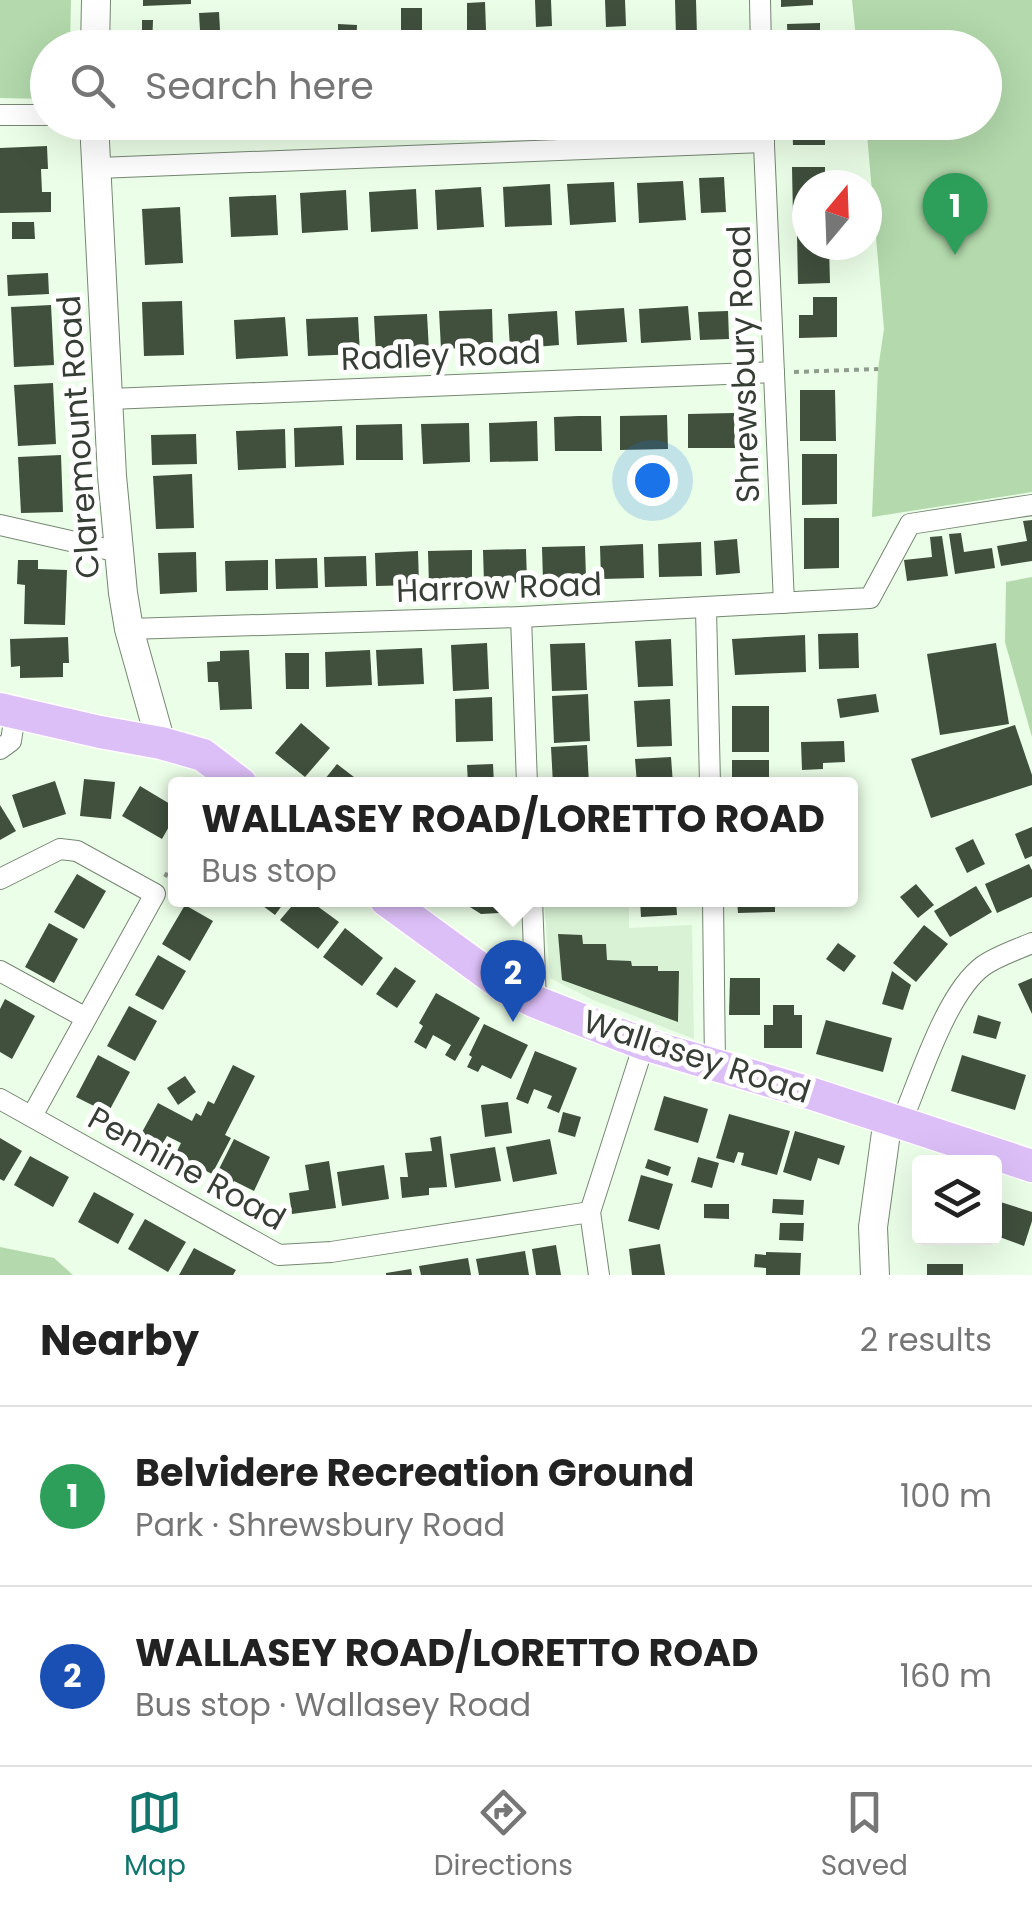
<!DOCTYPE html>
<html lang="en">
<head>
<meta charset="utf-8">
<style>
  body { margin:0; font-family:Poppins,sans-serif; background:#f6f6f6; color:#222 }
  .controls { position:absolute; right:30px; bottom:30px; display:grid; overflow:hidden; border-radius:10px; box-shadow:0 10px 40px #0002 }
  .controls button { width:90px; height:90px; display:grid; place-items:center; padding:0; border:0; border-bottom:2px solid #e0e0e0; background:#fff; color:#222; font:50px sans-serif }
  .compass { position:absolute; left:792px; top:170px; width:90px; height:90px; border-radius:50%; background:#fff; box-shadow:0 10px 40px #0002; rotate:19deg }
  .you { position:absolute; left:652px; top:480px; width:35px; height:35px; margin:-25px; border:8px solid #fff; border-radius:50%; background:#1a73e8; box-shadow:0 0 0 15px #1a73e833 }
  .badge { display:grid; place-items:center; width:65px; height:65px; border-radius:50%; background:#0f766e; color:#fff; font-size:32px; font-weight:700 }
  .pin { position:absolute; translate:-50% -82px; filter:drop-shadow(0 2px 5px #0008) }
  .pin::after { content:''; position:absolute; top:52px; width:35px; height:30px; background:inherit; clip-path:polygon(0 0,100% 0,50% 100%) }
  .popup { position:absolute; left:168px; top:777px; width:690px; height:130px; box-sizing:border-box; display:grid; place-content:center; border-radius:10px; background:#fff; filter:drop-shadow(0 2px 8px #0005); font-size:32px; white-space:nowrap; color:#767676 }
  .popup b { font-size:38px; color:#222 }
  .popup::after { content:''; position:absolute; left:50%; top:100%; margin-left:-20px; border:20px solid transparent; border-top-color:#fff }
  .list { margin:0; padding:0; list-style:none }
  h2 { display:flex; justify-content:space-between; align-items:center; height:130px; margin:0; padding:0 40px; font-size:42px }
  h2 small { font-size:32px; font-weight:400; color:#767676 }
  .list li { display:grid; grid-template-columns:65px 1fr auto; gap:30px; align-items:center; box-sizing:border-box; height:180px; padding:0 40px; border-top:2px solid #e0e0e0 }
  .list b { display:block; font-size:38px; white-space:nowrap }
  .list p { margin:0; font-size:32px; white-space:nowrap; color:#767676 }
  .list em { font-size:32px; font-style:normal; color:#767676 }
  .icon { flex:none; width:55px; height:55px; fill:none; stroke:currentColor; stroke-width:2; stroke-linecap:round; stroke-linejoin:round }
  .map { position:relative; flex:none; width:1032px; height:1275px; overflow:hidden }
  .search { position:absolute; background:#fff; box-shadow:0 10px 40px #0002; left:30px; right:30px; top:30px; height:110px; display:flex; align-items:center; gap:25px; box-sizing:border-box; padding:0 35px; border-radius:55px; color:#767676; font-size:38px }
  .sheet { height:490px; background:#fff }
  nav { display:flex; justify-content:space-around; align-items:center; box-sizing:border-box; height:140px; border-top:2px solid #e0e0e0; background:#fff; font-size:28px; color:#767676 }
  nav a { display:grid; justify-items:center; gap:5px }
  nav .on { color:#0f766e }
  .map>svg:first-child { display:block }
  .built { fill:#d9f2d5 }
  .green { fill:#b3d9ac }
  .building { fill:#40503d }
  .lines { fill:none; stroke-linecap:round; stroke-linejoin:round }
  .minor-casing { stroke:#768773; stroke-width:22 }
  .tertiary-casing { stroke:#768773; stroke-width:30 }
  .primary-casing { stroke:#fff; stroke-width:35 }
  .path { stroke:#909d8d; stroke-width:4; stroke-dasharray:5 5; stroke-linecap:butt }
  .minor { stroke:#fff; stroke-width:20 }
  .tertiary { stroke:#fff; stroke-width:28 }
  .primary { stroke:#ddbff7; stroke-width:32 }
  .labels { text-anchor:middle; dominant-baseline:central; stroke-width:10; stroke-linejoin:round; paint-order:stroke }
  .street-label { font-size:32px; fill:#373e35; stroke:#fff }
</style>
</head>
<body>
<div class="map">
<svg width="1032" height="1275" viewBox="0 0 1032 1275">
  <rect width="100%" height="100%" fill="#ebfee7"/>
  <path class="built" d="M544 900H629V928L692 925 694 1039 593 1000 550 978Z"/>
  <g class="green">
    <path d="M0 0H71L70 47 48 48 47 99 0 98Z"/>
    <path d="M852 0H1032V492L872 517 878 369 884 329 866 123 984 122V48L857 47Z"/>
    <path d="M1032 577V737L1005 642 1006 582Z"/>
    <path d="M0 1247 54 1258 73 1275H0Z"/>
  </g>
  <g class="building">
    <path d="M143 0H191V4L143 6Z"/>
    <path d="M535 0H551L552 26 536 27Z"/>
    <path d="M605 0H625L626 26 606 27Z"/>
    <path d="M675 0H696L697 36H676Z"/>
    <path d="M781 0H813V5L781 7Z"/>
    <path d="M485 2 486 30H467V3Z"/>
    <rect x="401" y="8" width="21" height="40"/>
    <path d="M219 12 221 48H201L199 13Z"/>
    <path d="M142 20H153L152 48H142Z"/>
    <path d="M820 23V48H788L787 24Z"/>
    <path d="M338 24 357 25 356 48H338Z"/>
    <path d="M290 41V48H267V42Z"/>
    <path d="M148 122H203L204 125 148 129Z"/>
    <path d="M792 122H825V145H793Z"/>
    <path d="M47 146 48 169H41L42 192H51V212L0 213V148Z"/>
    <path d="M792 167H825V185H807V217H793Z"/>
    <path d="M724 177 726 212 701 213 699 178Z"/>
    <path d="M683 181 686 220 639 223 637 183Z"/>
    <path d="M614 182 616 222 570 225 567 184Z"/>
    <path d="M550 184 552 225 505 227 503 187Z"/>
    <path d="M481 187 484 227 437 230 435 190Z"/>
    <path d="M416 189 418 229 371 232 369 192Z"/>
    <path d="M346 190 348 230 302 233 300 193Z"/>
    <path d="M276 195 278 235 231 237 229 197Z"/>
    <path d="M180 207 183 263 145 265 142 209Z"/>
    <path d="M12 222H34L35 239H12Z"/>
    <path d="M797 234H807V245H829L830 283 798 284Z"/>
    <path d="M48 273 49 294 8 296 7 275Z"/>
    <path d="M813 297H837V337L799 338V315H813Z"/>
    <path d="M182 301 184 355 144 356 142 302Z"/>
    <path d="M51 305 54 365 14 367 11 307Z"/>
    <path d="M688 306 691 340 641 343 639 309Z"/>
    <path d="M624 308 627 342 577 345 575 311Z"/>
    <path d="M492 309 493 347 441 349 439 311Z"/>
    <path d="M557 311 559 345 510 349 508 314Z"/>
    <path d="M728 311 729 339 700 340 698 312Z"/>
    <path d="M427 314 429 351 376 354 374 316Z"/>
    <path d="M285 317 288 356 236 359 234 320Z"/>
    <path d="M358 317 360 354 308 356 306 319Z"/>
    <path d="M53 383 56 444 18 446 14 385Z"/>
    <path d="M800 390H835L836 441H800Z"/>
    <path d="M734 413 735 448H688V414Z"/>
    <path d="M667 415 668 449 620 450V416Z"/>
    <path d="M578 416H601L602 451H555L554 417Z"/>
    <path d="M537 421 538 461 490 462 489 423Z"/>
    <path d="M469 423 470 462 423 464 421 424Z"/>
    <path d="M402 424 403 460H356V425Z"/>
    <path d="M342 426 344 465 295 467 294 428Z"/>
    <path d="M285 429 286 468 238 470 236 431Z"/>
    <path d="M196 434 197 464 152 465 151 435Z"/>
    <path d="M802 454H837V504L802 505Z"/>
    <path d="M61 455 63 512 21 513 18 457Z"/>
    <path d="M192 474 194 528 156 529 153 476Z"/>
    <path d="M804 518H839V568L804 569Z"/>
    <path d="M1032 520V561L1001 566 997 546 1027 541 1023 521Z"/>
    <path d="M961 533 964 552 992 548 995 568 955 574 949 534Z"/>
    <path d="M942 536 948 576 907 581 904 560 932 557 930 537Z"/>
    <path d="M737 539 740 573 716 575 714 541Z"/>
    <path d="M701 542 702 576 659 577 658 544Z"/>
    <path d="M643 544 644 578 601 579 600 546Z"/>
    <path d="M585 546 586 579 543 581 542 547Z"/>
    <path d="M526 549 527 582 484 583 483 550Z"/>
    <path d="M472 550V583L429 585 428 551Z"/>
    <path d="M418 551 419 585 376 586 375 553Z"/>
    <path d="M196 552 197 592 160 594 158 553Z"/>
    <path d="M366 556 367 586 325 587 324 557Z"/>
    <path d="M317 558 318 588 276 589 275 559Z"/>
    <path d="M18 560H38V569L67 570 65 625 24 624 25 585 17 584Z"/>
    <path d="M268 560V590L226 591 225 561Z"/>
    <path d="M858 633 859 668 819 669 818 634Z"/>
    <path d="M805 635 806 672 735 675 732 639Z"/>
    <path d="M68 637 69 663H63V677L20 678V666L11 667 10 639Z"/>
    <path d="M671 639 673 686 638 687 635 641Z"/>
    <path d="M487 643 489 689 453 691 451 645Z"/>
    <path d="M585 643 587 690 552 691 550 644Z"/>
    <path d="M996 643 1009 724 940 735 927 654Z"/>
    <path d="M422 648 424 684 378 686 376 650Z"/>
    <path d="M249 650 252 709 220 710 218 682H208L207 662 220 661V651Z"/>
    <path d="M370 650 372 685 326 687 325 652Z"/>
    <path d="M285 653H309V689H286Z"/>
    <path d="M588 694 590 741 554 743 552 696Z"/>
    <path d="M876 694 879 712 840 718 837 699Z"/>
    <path d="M492 697 493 741 456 742 455 699Z"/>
    <path d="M670 699 672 746 637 747 634 701Z"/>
    <rect x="732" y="706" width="37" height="46"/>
    <path d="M301 723 330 748 305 777 275 753Z"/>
    <path d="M1015 725 1032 775V785L931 818 911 759Z"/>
    <path d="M844 741 845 762 823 763V769L802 770 801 742Z"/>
    <path d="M587 745 589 784H553L551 747Z"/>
    <path d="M671 757 673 784H637L635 759Z"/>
    <rect x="732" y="760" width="37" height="24"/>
    <path d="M337 764 363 784H321Z"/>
    <path d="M493 764 494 784H468L467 765Z"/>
    <path d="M84 779 115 782 111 819 80 816Z"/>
    <path d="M55 781 66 814 23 828 12 795Z"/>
    <path d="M140 786 175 807V816L162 839 122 816Z"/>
    <path d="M0 805 16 831 0 840Z"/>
    <path d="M1032 827V856L1025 859 1015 834Z"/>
    <path d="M973 839 985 864 967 873 955 848Z"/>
    <path d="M1029 864 1032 870V897L997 913 985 884Z"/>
    <path d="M77 874 106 891 84 929 54 912Z"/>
    <path d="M916 884 934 905 918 918 900 897Z"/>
    <path d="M976 886 992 912 950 937 934 911Z"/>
    <path d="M255 900H286L275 915Z"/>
    <path d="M297 900H309L339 922 318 949 280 920Z"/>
    <path d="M459 900H499V913L481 914Z"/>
    <path d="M640 900H676L677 915 641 917Z"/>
    <path d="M737 900H775V912L738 913Z"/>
    <path d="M185 905 213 921 190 961 162 944Z"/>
    <path d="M49 923 78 939 54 983 25 967Z"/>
    <path d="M924 925 948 944 916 982 893 963Z"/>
    <path d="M345 928 383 958 362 986 323 957Z"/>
    <path d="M558 934 582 935 583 944H606L607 960 631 961 632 966H658V971H679L678 1022 562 980Z"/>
    <path d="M838 943 856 956 844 972 826 959Z"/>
    <path d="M158 955 186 971 163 1010 135 995Z"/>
    <path d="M395 967 416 981 397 1008 376 994Z"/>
    <path d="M892 971 911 985 903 1010 882 1004Z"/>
    <path d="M730 978H760V1015H729Z"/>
    <path d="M1032 978V1014L1018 984Z"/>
    <path d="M436 993 480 1018 455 1061 445 1055 451 1045 433 1035 426 1049 414 1042 423 1026 419 1023Z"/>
    <path d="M5 999 35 1016 12 1059 0 1052V1009Z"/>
    <path d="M773 1005H794V1015H802V1048H764V1025H773Z"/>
    <path d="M129 1006 157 1021 135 1061 107 1046Z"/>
    <path d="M978 1015 1001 1022 996 1039 973 1033Z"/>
    <path d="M826 1020 892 1038 883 1072 816 1054Z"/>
    <path d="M484 1024 528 1045 511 1079 482 1065 478 1072 467 1067 472 1057 469 1055Z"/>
    <path d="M535 1051 577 1068 559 1113 547 1108 552 1096 534 1089 528 1104 516 1099Z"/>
    <path d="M98 1055 130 1072 108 1113 76 1097Z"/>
    <path d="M962 1055 1026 1075 1015 1110 951 1091Z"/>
    <path d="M233 1065 255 1076 225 1135 231 1138 212 1174 175 1155 181 1143 167 1136 162 1145 141 1134 158 1103 192 1121 196 1113 201 1116 208 1101 214 1104Z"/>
    <path d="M185 1076 196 1092 178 1105 167 1088Z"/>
    <path d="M664 1096 708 1109 698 1143 654 1130Z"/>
    <path d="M508 1102 512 1133 485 1137 481 1105Z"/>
    <path d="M563 1112 581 1117 575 1137 558 1132Z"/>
    <path d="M729 1114 790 1131 777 1175 741 1165 744 1153 738 1152 734 1163 716 1158Z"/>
    <path d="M795 1131 845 1146 839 1165 818 1158 811 1181 783 1172Z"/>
    <path d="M441 1136 447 1187 429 1188V1195L402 1198 400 1177H408L405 1153 432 1151 430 1138Z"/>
    <path d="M0 1138 22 1151 4 1181 0 1179Z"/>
    <path d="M234 1139 270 1157 254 1191 234 1181 231 1185 215 1177Z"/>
    <path d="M550 1139 557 1174 513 1182 506 1147Z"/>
    <path d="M495 1147 501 1181 455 1188 450 1154Z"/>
    <path d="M30 1156 69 1177 53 1207 14 1185Z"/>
    <path d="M698 1157 719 1163 712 1188 691 1182Z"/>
    <path d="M648 1159 671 1167 668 1176 645 1168Z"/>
    <path d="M329 1161 336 1208 292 1214 289 1193 309 1190 305 1165Z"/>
    <path d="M384 1165 389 1199 342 1206 337 1172Z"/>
    <path d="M641 1175 673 1184 659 1230 628 1221Z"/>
    <path d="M94 1192 134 1214 118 1244 78 1222Z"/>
    <path d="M773 1199 804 1200 803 1215 772 1213Z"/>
    <path d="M994 1200 1032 1212V1221L1024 1246 994 1235Z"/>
    <path d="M704 1204H729V1219L704 1218Z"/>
    <path d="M145 1219 186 1242 168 1272 128 1249Z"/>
    <path d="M780 1223H804L803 1241 779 1240Z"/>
    <path d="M660 1244 665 1275H632L629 1249Z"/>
    <path d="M556 1245 561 1275H536L532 1249Z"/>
    <path d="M194 1248 236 1270 233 1275H179Z"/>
    <path d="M525 1251 529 1275H479L476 1259Z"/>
    <path d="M766 1252 801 1253 800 1275H766V1268L754 1267 755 1254 766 1255Z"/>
    <path d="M468 1258 471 1275H421L419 1266Z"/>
    <rect x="927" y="1264" width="36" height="11"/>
    <path d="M411 1269 412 1275H386V1273Z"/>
  </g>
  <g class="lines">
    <g class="minor-casing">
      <g id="minor">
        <path d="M760 0 761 48"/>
        <path d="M0 115H48"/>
        <path d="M763 122 784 603"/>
        <path d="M98 168 764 142"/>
        <path d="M110 399 774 372"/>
        <path d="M0 525 119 552"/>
        <path d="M706 609 710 784"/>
        <path d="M521 617 527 784"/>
        <path d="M129 629 521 617 870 598 910 524 1032 505"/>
        <path d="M0 749 11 741 15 714"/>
        <path d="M0 879 60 849 77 851 155 894 32 1116"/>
        <path d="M532 900 536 1002"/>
        <path d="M713 900 715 1065"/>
        <path d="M0 971 86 1018"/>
        <path d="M0 1099 279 1255 331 1252 590 1212"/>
        <path d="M901 1123C920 1079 946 993 983 966 997 956 1016 950 1032 943"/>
        <path d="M599 1275 590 1212 644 1044"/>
      </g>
    </g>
    <g class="tertiary-casing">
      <g id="tertiary">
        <path d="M95 48 96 0"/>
        <path d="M94 122 112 476 123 593 129 629 161 743"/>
        <path d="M875 1275 873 1227 888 1118"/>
      </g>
    </g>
    <g class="primary-casing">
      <g id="primary">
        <path d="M0 709 100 732 161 743 203 755 241 784"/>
        <path d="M386 900 507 988 536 1002 644 1044 810 1093 1032 1166"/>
      </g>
    </g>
    <g class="path">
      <path d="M794 372 878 369"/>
      <path d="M165 877 175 858"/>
    </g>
    <use href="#minor" class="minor"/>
    <use href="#tertiary" class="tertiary"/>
    <use href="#primary" class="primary"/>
  </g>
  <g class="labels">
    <g class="street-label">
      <text transform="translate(441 355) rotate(-2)">Radley Road</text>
      <text transform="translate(743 364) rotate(-92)">Shrewsbury Road</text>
      <text transform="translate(78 437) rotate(-94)">Claremount Road</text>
      <text transform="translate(499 587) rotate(-2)">Harrow Road</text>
      <text transform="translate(697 1056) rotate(18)">Wallasey Road</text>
      <text transform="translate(187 1168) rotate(29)">Pennine Road</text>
    </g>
  </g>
</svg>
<div class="controls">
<button><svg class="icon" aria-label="layers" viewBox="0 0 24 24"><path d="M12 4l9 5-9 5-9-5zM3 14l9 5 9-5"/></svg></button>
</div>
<svg class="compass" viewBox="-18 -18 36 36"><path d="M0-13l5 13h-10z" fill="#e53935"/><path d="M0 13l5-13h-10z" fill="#767676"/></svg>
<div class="you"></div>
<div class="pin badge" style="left:955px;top:255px;background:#2e9e5b">1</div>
<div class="pin badge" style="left:513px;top:1022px;background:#1a4fb4">2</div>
<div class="popup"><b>WALLASEY ROAD/LORETTO ROAD</b>Bus stop</div>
<div class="search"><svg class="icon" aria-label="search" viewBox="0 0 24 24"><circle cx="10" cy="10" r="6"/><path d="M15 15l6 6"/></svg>Search here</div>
</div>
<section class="sheet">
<h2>Nearby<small>2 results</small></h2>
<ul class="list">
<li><span class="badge" style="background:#2e9e5b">1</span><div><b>Belvidere Recreation Ground</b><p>Park · Shrewsbury Road</p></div><em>100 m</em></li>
<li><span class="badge" style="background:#1a4fb4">2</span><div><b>WALLASEY ROAD/LORETTO ROAD</b><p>Bus stop · Wallasey Road</p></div><em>160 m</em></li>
</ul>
</section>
<nav>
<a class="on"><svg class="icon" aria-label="map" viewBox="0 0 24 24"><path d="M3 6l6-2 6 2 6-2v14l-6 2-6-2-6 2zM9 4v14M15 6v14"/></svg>Map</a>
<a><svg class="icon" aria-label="directions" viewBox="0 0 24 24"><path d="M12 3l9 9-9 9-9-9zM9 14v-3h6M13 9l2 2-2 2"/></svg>Directions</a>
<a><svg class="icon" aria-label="saved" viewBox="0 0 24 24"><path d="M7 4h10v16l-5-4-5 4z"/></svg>Saved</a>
</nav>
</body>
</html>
